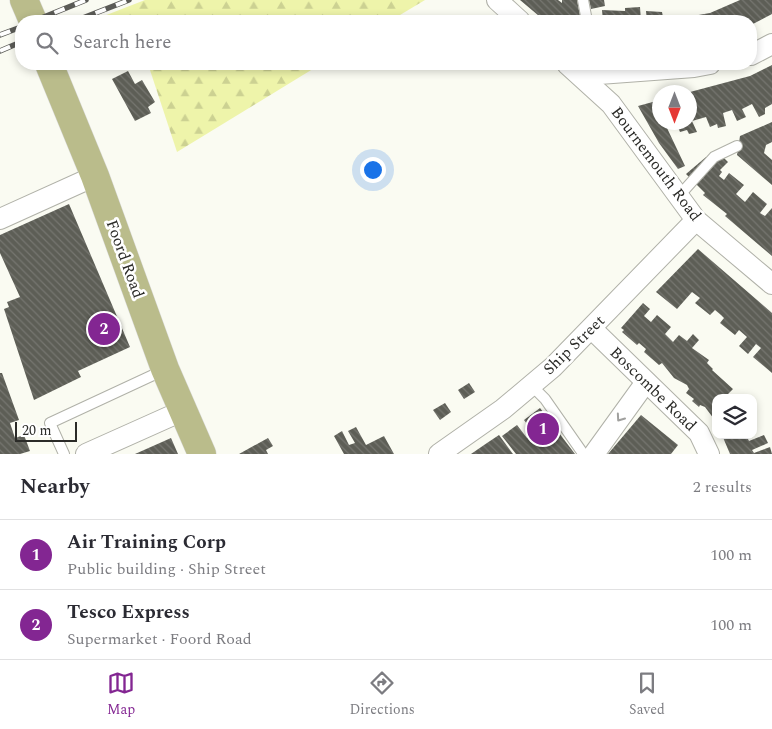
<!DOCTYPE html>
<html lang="en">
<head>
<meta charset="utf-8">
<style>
  body { margin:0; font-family:Spectral,serif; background:#f7f7f7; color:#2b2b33 }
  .controls { position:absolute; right:15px; bottom:15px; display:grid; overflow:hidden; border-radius:10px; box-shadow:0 2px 8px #0003 }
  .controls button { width:45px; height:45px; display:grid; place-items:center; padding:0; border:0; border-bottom:1px solid #e1e1e2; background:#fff; color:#2b2b33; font:25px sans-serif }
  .compass { position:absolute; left:652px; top:85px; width:45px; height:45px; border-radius:50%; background:#fff; box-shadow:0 2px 8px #0003; rotate:180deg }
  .scale { position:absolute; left:15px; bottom:12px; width:62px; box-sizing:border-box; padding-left:5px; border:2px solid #2b2b28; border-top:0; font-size:14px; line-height:18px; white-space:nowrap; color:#2b2b28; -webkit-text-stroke:4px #fff; paint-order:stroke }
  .you { position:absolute; left:372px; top:169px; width:18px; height:18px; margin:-12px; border:4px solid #fff; border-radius:50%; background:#1a73e8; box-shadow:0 0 0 8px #1a73e833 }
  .badge { display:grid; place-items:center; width:32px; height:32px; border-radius:50%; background:#832692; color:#fff; font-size:16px; font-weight:700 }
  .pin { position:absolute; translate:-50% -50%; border:2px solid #fff; box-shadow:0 1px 5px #0006 }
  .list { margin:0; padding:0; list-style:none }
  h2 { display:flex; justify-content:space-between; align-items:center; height:65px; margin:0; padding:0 20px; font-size:21px }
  h2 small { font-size:16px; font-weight:400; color:#7c7c81 }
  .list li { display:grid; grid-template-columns:32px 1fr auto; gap:15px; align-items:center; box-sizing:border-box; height:70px; padding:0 20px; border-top:1px solid #e1e1e2 }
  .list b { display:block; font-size:19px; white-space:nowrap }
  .list p { margin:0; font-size:16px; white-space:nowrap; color:#7c7c81 }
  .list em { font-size:16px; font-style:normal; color:#7c7c81 }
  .icon { flex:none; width:28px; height:28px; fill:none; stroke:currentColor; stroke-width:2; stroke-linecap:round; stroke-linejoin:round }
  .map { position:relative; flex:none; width:772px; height:454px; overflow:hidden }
  .search { position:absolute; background:#fff; box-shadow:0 2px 8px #0003; left:15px; right:15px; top:15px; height:55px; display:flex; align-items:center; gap:12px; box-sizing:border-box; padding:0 18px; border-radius:20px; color:#7c7c81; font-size:19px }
  .sheet { height:205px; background:#fff }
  nav { display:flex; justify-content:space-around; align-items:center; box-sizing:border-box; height:70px; border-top:1px solid #e1e1e2; background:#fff; font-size:14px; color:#7c7c81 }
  nav a { display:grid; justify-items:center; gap:2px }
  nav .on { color:#832692 }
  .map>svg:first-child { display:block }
  .forest { fill:url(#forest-firs) }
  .building { fill:url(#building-back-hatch) }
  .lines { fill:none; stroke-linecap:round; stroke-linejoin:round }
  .service-casing { stroke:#b0b1a8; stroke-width:12 }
  .minor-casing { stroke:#b0b1a8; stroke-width:22 }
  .primary-casing { stroke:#d9d9d8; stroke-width:29 }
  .service { stroke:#fff; stroke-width:10 }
  .minor { stroke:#fff; stroke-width:20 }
  .primary { stroke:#babc8b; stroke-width:28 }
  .rail-casing { stroke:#5b5b57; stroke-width:5.5 }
  .rail { stroke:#fff; stroke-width:4; stroke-dasharray:11; stroke-linecap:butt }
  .oneway { stroke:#a0a09e }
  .labels { text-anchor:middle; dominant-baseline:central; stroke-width:5; stroke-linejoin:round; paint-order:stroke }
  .street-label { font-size:16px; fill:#2b2b28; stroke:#fff }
</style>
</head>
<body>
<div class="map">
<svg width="772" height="454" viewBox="0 0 772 454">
  <defs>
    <pattern id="forest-firs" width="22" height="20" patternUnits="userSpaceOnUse" patternTransform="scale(1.25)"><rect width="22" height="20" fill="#eef4aa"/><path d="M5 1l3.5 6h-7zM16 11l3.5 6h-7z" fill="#ccd192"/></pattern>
    <pattern id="building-back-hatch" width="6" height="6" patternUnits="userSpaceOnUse" patternTransform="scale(1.25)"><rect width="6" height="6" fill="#5d5e56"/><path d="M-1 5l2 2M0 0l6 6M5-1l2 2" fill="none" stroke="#767670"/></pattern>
  </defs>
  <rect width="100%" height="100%" fill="#fafbf2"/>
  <g class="forest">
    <path d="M145 0H425L390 21H91Z"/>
    <path d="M148 64H321L177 152Z"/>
  </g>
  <g class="building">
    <path d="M520 0H558L562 3V0H577L581 21H545Z"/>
    <path d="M589 0H604L605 6 591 9Z"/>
    <path d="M740 0H772V14L751 25V21H647L646 11 662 12 663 17 670 16V20L710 13Z"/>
    <path d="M640 7 641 21H603L602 10 625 11V8Z"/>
    <path d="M772 65V104L765 108V114L759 117 752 104 742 109 746 117 737 121 732 110 723 113 726 126 718 128 717 124 710 127 706 117 692 121 697 132 689 134 687 130 680 132 677 125 667 128 685 166 678 169 659 143 638 106 660 100V122H690V92L750 76Z"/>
    <path d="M128 71 135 84 142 80 155 102 148 107 151 113 135 121 112 79Z"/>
    <path d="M772 122V142L766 145 764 153 772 160V185L737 155 740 136Z"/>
    <path d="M706 157 714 164 723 157 728 162 720 170 722 172 719 176 724 180 729 173 744 185 736 194 745 202 753 192 767 204 760 213 765 216 772 208V256L725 216 727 214 703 195 705 193 686 174Z"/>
    <path d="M69 204 130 347 78 371 81 377 34 400 4 309 9 307 7 302 20 297 0 253V235Z"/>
    <path d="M698 249 772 313V373L753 357 761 348 756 344 748 354 739 346 747 337 739 330 735 335 720 323 724 318 721 315 715 310 710 315 695 303 700 298 692 292 677 309 656 292Z"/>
    <path d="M643 303 650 309 644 316 651 322 657 315 671 327 665 334 673 342 679 335 687 341 693 334 699 340 692 348 709 360 707 363 713 369 712 370 733 389 727 395 730 398H716L714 419 705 407 700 405 699 407 692 401 694 399 686 393 689 389 687 385 674 378 662 363 659 365 644 352 646 349 639 343 637 345 622 332 624 330 621 328Z"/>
    <path d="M0 373H2L19 420 10 423 15 438 24 435 30 451 20 454H0Z"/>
    <path d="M469 383 475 392 464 399 458 390Z"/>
    <path d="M445 403 451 412 440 420 433 410Z"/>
    <path d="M540 408 575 454H516L502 436 517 425 527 438 534 433 524 420Z"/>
    <path d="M641 415 678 445 671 454H608Z"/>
    <path d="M356 427 366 445 384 436 394 454H344L334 436 342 431 349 445 355 443 348 431Z"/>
    <path d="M499 435 513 454H471L487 443Z"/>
    <path d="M722 435H746L749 441 764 435 768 443 752 450 754 453 770 447 772 454H730Z"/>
    <path d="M171 438 178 454H135Z"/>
    <path d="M268 438 273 446 266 450 268 454H239Z"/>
  </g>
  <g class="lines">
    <g class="service-casing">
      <g id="service">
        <path d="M583 0 587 21"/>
        <path d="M678 197 714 157 737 146"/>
        <path d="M531 385 545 399 582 452"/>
        <path d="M64 454 50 423 164 370"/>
      </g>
    </g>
    <g class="minor-casing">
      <g id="minor">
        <path d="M497 0 520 21"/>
        <path d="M751 55 772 44"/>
        <path d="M567 64 611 104 696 220 772 284"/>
        <path d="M588 82 599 74 694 67 710 64"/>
        <path d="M0 219 95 176"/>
        <path d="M592 329 699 433 709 454"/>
        <path d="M86 454 182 411"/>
        <path d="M439 454 503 409 553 367 696 220"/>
        <path d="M594 454 646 382"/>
      </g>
    </g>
    <g class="primary-casing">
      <g id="primary">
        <path d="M24 0 33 21"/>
        <path d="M49 64 95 176 165 369 202 454"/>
      </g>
    </g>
    <use href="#service" class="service"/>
    <use href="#minor" class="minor"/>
    <use href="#primary" class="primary"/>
    <g class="rail-casing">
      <g id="rail">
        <path d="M34 21 86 0"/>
        <path d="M75 21 129 0"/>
        <path d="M0 35 21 27"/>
        <path d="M0 51 21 42"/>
      </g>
    </g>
    <use href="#rail" class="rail"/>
  </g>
  <defs><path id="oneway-chevron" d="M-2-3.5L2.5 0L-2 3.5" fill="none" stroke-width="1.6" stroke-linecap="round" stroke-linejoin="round" transform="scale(1.25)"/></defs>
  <use class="oneway" href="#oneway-chevron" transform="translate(620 418) rotate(125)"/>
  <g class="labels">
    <g class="street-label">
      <text transform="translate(656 164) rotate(53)">Bournemouth Road</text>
      <text transform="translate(125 259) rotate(70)">Foord Road</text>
      <text transform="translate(574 345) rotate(-44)">Ship Street</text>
      <text transform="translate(653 389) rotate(44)">Boscombe Road</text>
    </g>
  </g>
</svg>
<div class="controls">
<button><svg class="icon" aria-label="layers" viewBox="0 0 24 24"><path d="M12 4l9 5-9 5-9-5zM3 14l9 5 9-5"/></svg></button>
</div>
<svg class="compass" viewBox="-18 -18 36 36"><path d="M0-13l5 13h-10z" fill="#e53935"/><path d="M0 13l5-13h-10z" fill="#7c7c81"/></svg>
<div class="scale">20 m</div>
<div class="you"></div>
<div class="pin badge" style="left:543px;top:429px">1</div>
<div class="pin badge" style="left:104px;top:329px">2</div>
<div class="search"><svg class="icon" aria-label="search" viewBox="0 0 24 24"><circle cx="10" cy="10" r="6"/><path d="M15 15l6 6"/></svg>Search here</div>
</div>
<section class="sheet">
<h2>Nearby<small>2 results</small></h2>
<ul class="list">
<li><span class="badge">1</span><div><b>Air Training Corp</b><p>Public building · Ship Street</p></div><em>100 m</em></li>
<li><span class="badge">2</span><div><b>Tesco Express</b><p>Supermarket · Foord Road</p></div><em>100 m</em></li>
</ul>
</section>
<nav>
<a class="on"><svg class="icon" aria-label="map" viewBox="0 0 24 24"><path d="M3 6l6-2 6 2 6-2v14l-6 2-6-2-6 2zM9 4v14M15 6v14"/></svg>Map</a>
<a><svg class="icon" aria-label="directions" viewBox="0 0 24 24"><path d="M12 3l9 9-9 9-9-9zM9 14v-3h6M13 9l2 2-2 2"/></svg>Directions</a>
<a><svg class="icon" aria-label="saved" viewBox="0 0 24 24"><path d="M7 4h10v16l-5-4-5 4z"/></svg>Saved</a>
</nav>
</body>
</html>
